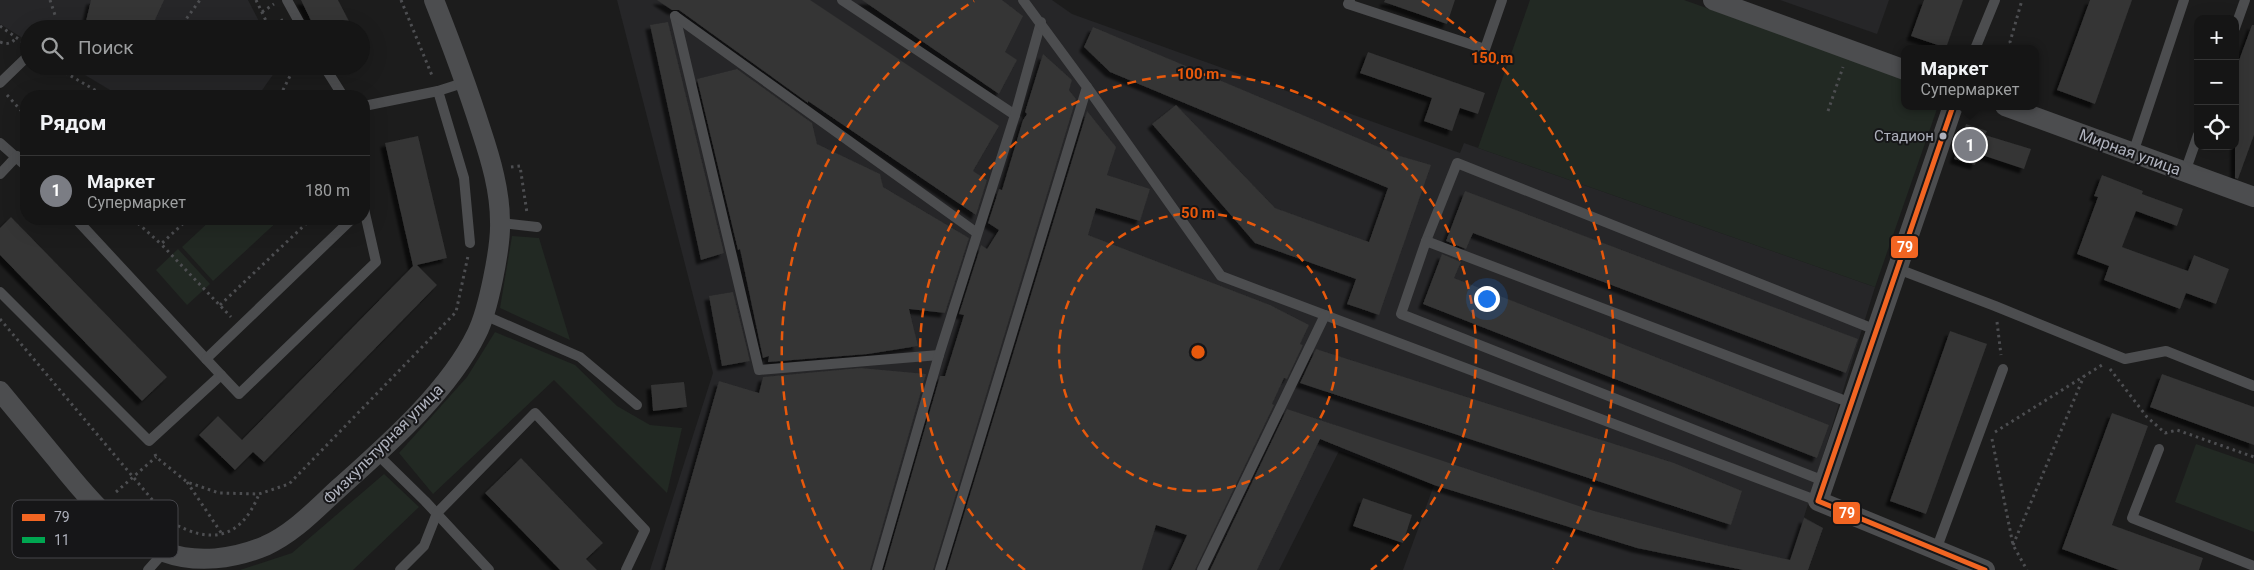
<!DOCTYPE html>
<html lang="ru">
<head>
<meta charset="utf-8">
<style>
  body { margin:0; font-family:Roboto,sans-serif; background:#222; color:#f1f3f6 }
  .controls { position:absolute; right:15px; top:15px; display:grid; overflow:hidden; border-radius:10px; box-shadow:0 5px 20px #0002 }
  .controls button { width:45px; height:45px; display:grid; place-items:center; padding:0; border:0; border-bottom:1px solid #343434; background:#151515; color:#f1f3f6; font:25px sans-serif }
  .you { position:absolute; left:1486px; top:298px; width:18px; height:18px; margin:-12px; border:4px solid #fff; border-radius:50%; background:#1a73e8; box-shadow:0 0 0 8px #1a73e833 }
  .badge { display:grid; place-items:center; width:32px; height:32px; border-radius:50%; background:#7b7d84; color:#fff; font-size:16px; font-weight:700 }
  .pin { position:absolute; translate:-50% -50%; border:2px solid #fff; box-shadow:0 1px 5px #0006 }
  .popup { position:absolute; left:1901px; top:45px; width:138px; height:65px; box-sizing:border-box; display:grid; place-content:center; border-radius:10px; background:#151515; filter:drop-shadow(0 1px 4px #0005); font-size:16px; white-space:nowrap; color:#9d9fa0 }
  .popup b { font-size:19px; color:#f1f3f6 }
  .popup::after { content:''; position:absolute; left:50%; top:100%; margin-left:-10px; border:10px solid transparent; border-top-color:#151515 }
  .list { margin:0; padding:0; list-style:none }
  h2 { display:flex; justify-content:space-between; align-items:center; height:65px; margin:0; padding:0 20px; font-size:21px }
  h2 small { font-size:16px; font-weight:400; color:#9d9fa0 }
  .list li { display:grid; grid-template-columns:32px 1fr auto; gap:15px; align-items:center; box-sizing:border-box; height:70px; padding:0 20px; border-top:1px solid #343434 }
  .list b { display:block; font-size:19px; white-space:nowrap }
  .list p { margin:0; font-size:16px; white-space:nowrap; color:#9d9fa0 }
  .list em { font-size:16px; font-style:normal; color:#9d9fa0 }
  .icon { flex:none; width:28px; height:28px; fill:none; stroke:currentColor; stroke-width:2; stroke-linecap:round; stroke-linejoin:round }
  .map { position:relative; flex:none; width:2254px; height:570px; overflow:hidden }
  .search { position:absolute; background:#151515; box-shadow:0 5px 20px #0002; left:20px; top:20px; width:350px; height:55px; display:flex; align-items:center; gap:12px; box-sizing:border-box; padding:0 18px; border-radius:28px; color:#9d9fa0; font-size:19px }
  .panel { position:absolute; background:#151515; box-shadow:0 5px 20px #0002; left:20px; top:90px; width:350px; height:135px; border-radius:20px }
  .map>svg:first-child { display:block }
  .built { fill:#262628 }
  .green { fill:#222923 }
  .building { fill:#343434; filter:url(#shadow) }
  .lines { fill:none; stroke-linecap:round; stroke-linejoin:round }
  .path { stroke:#4d4e51; stroke-width:3; stroke-dasharray:2.5 4; stroke-linecap:butt }
  .service { stroke:#4c4d4f; stroke-width:10 }
  .minor { stroke:#4c4d4f; stroke-width:20 }
  .bus-1-casing { stroke:#161618; stroke-width:9 }
  .bus-1 { stroke:#f26522; stroke-width:5 }
  .ring { fill:none; stroke:#e8590c; stroke-width:2.5; stroke-dasharray:9 6 }
  .bus-dot { fill:#aeb1bc; stroke:#161618; stroke-width:2 }
  .labels { text-anchor:middle; dominant-baseline:central; stroke-width:4; stroke-linejoin:round; paint-order:stroke }
  .bus-label { font-size:15px; fill:#aeb1bc; stroke:#161618; text-anchor:end }
  .street-label { font-size:16px; fill:#aeb1bc; stroke:#161618 }
  .key { fill:#161618; stroke:#444449; stroke-width:1 }
  .key-label { font-size:14px; fill:#aeb1bc }
  .centre { fill:#e8590c; stroke:#161618; stroke-width:2.5 }
  .ring-label { font-size:15px; text-anchor:middle; font-weight:bold; fill:#e8590c; stroke:#161618; stroke-width:4; stroke-linejoin:round; paint-order:stroke }
  .line-badge { stroke:#161618; stroke-width:2 }
  .badge-label { font-size:14px; text-anchor:middle; font-weight:bold; fill:#fff }
</style>
</head>
<body>
<div class="map">
<svg width="2254" height="570" viewBox="0 0 2254 570">
  <defs>
    <filter id="shadow"><feDropShadow dx="-4.5" dy="4.5" stdDeviation="1" flood-color="#0009"/></filter>
  </defs>
  <rect width="100%" height="100%" fill="#1c1c1c"/>
  <g class="built">
    <path d="M0 0H248L263 29H29V42L0 24Z"/>
    <path d="M617 0H1052L1072 14 1460 153 1464 143 1875 287 1804 517 1823 528 1808 570H1403L1434 485 1339 451 1279 570H650L713 373Z"/>
    <path d="M1780 0H1889L1877 34Z"/>
    <path d="M70 66H279L258 96H120Z"/>
  </g>
  <g class="green">
    <path d="M1530 0H1684L1905 78V106H1938L1875 287 1478 148Z"/>
    <path d="M212 219H280L213 281 182 247Z"/>
    <path d="M512 236 539 238 570 340 500 308Z"/>
    <path d="M178 249 210 284 187 305 156 270Z"/>
    <path d="M495 332 575 365 617 406 650 425 682 428 667 493 554 380 433 494 399 453 467 377Z"/>
    <path d="M2196 444 2254 464V532L2175 502Z"/>
    <path d="M384 474 419 507 353 570H240L292 553Z"/>
  </g>
  <g class="building">
    <path d="M91 0H164L151 29 123 24 122 29H106L86 21Z"/>
    <path d="M301 0H338L353 29H315Z"/>
    <path d="M657 0H810L999 126 973 171 987 180 976 215 808 101V103L679 10H672Z"/>
    <path d="M862 0H1002L1023 16 1005 52 1017 60 999 94Z"/>
    <path d="M1385 0H1455L1447 24 1384 2Z"/>
    <path d="M1924 0H1963L1946 48 1911 36Z"/>
    <path d="M2090 0H2132L2095 104 2057 90Z"/>
    <path d="M668 22 724 253 701 260 650 25Z"/>
    <path d="M2252 25H2254V135L2238 179 2235 178V71Z"/>
    <path d="M1093 27 1400 156 1431 165 1379 315 1347 304 1356 279 1255 243 1152 124 1176 105 1275 208 1369 242 1388 188 1110 72 1084 47Z"/>
    <path d="M1368 52 1485 93 1478 114 1460 108 1452 131 1424 121 1432 98 1360 73Z"/>
    <path d="M1043 54 1072 80 1069 90 1076 99 933 570H884L940 376H945L964 315 959 314 981 245 987 249 999 230 988 223 999 189 1002 190 1023 120 1027 114 1025 112Z"/>
    <path d="M737 69 812 123 817 144 880 174 883 187 969 238 945 313 909 309 918 346 868 354 768 362 769 356 763 358 740 249 738 250 697 79Z"/>
    <path d="M1087 111 1116 147 1107 175 1150 189 1140 221 1096 208 1088 235 1270 305 1309 325 1300 344 1303 345 1287 379 1284 378 1272 404 1274 405 1195 570H1171L1187 535 1156 525 1142 570H947Z"/>
    <path d="M1966 124 1987 131 1985 135 2031 149 2024 169 1979 154 1975 165 1954 159Z"/>
    <path d="M418 136 447 258 417 265 437 285 264 462 253 452 235 470 199 435 218 416 242 440 413 266 385 143Z"/>
    <path d="M2102 175 2143 191 2142 194 2183 209 2177 226 2136 211 2122 247 2188 271 2194 255 2229 269 2216 304 2186 293 2180 309 2104 280 2109 266 2077 254 2098 197 2094 196Z"/>
    <path d="M1465 191 1858 339 1846 373 1473 233 1466 249 1446 241Z"/>
    <path d="M11 217 167 377 142 401 0 255V228Z"/>
    <path d="M1442 254 1461 262 1454 278 1829 425 1817 458 1423 304Z"/>
    <path d="M733 292 750 361 722 366 709 296Z"/>
    <path d="M1950 331 1987 344 1926 514 1890 501Z"/>
    <path d="M1316 349 1674 463 1742 491 1731 525 1300 383Z"/>
    <path d="M860 368 926 374 870 570H665L719 381 759 393 763 377Z"/>
    <path d="M2162 374 2254 407V445L2150 407Z"/>
    <path d="M684 382 687 407 653 411 651 385Z"/>
    <path d="M1287 409 1594 511 1720 544 1790 560 1804 518 1823 528 1808 570H1743L1637 548 1434 485 1320 439 1257 570H1210Z"/>
    <path d="M2112 413 2148 426 2112 525 2203 558 2199 570H2119L2062 549Z"/>
    <path d="M521 458 603 543 586 559 597 570H560L485 493Z"/>
    <path d="M1363 498 1412 515 1403 543 1353 526Z"/>
  </g>
  <g class="lines">
    <g class="path">
      <path d="M50 0 56 18"/>
      <path d="M256 0 270 29"/>
      <path d="M401 0 433 78"/>
      <path d="M262 12 274 4"/>
      <path d="M0 26 24 43"/>
      <path d="M270 28 284 19"/>
      <path d="M179 29 200 0"/>
      <path d="M0 42C8 45 12 43 17 37"/>
      <path d="M2013 49 2010 42 2022 0"/>
      <path d="M54 66 105 96"/>
      <path d="M292 72 301 66"/>
      <path d="M7 95 26 116"/>
      <path d="M280 96 292 72 289 66"/>
      <path d="M1828 111 1843 67"/>
      <path d="M511 167 520 166 527 213"/>
      <path d="M133 219 161 244"/>
      <path d="M188 219 161 244 231 317"/>
      <path d="M220 305 311 219"/>
      <path d="M0 319 171 522C211 545 241 539 259 494"/>
      <path d="M1997 322 2001 355"/>
      <path d="M2110 369 2147 417 2165 433 2177 430 2254 457"/>
      <path d="M1995 432 2102 365"/>
      <path d="M1992 439 2013 545 2027 570"/>
      <path d="M155 454 156 457 187 482 219 493 259 494 289 484 456 312 468 256"/>
      <path d="M187 482 222 534"/>
      <path d="M116 492 156 457"/>
      <path d="M2013 545 2084 376"/>
    </g>
    <g class="service">
      <path d="M287 0 303 29"/>
      <path d="M842 0 1015 115"/>
      <path d="M1350 0 1348 4 1485 49 1502 0"/>
      <path d="M675 16 759 370 939 355"/>
      <path d="M675 16 977 233"/>
      <path d="M2235 28 2245 0"/>
      <path d="M62 29 65 27"/>
      <path d="M1975 49 1995 0"/>
      <path d="M324 66 343 96"/>
      <path d="M0 83 29 55"/>
      <path d="M1087 87 1221 276 1818 501"/>
      <path d="M438 91 464 178 470 243"/>
      <path d="M364 106 438 91 466 82"/>
      <path d="M0 143 26 166"/>
      <path d="M2133 153 2184 0"/>
      <path d="M2185 172 2198 135"/>
      <path d="M0 174 17 156"/>
      <path d="M76 219 206 359"/>
      <path d="M501 223 537 227"/>
      <path d="M1426 241 1457 163 1876 330"/>
      <path d="M1898 269 1995 306 2125 359 2166 351 2254 386"/>
      <path d="M0 292 149 441 221 375 206 359 352 219"/>
      <path d="M484 315 580 357 637 405"/>
      <path d="M221 375 239 394 376 262 364 209"/>
      <path d="M2159 449 2132 518 2254 566"/>
      <path d="M377 454 425 501 489 570"/>
      <path d="M1824 481 1401 314 1426 241 1851 403"/>
      <path d="M1936 550 2003 369"/>
      <path d="M148 570 164 552"/>
      <path d="M400 570 424 546 437 513 535 413 645 530 626 570"/>
      <path d="M877 570 939 355 1015 115 1041 22"/>
      <path d="M940 570 1087 87 1023 0"/>
      <path d="M1202 570 1325 315"/>
    </g>
    <g class="minor">
      <path d="M1713 0 1905 70"/>
      <path d="M1953 106 1818 501 1985 570"/>
      <path d="M2005 106 2254 197"/>
      <path d="M0 391C19 414 38 437 57 460 87 497 117 535 164 552 197 564 234 559 265 546 294 533 316 509 339 488 387 445 449 391 477 333 488 311 501 247 500 222 500 191 491 160 481 130 467 86 451 43 434 0"/>
    </g>
    <g class="bus-1-casing">
      <path id="bus-1" d="M1953 106 1818 501 1985 570"/>
    </g>
    <use href="#bus-1" class="bus-1"/>
  </g>
  <g class="ring">
    <circle cx="1198" cy="352" r="139"/>
    <path d="M1025 570A278 278 0 1 1 1371 570"/>
    <path d="M843 569A416 416 0 0 1 974 1M1422 1A416 416 0 0 1 1553 569"/>
  </g>
  <circle class="bus-dot" cx="1943" cy="136" r="4.5"/>
  <g class="labels">
    <g class="bus-label">
      <text x="1934" y="136">Стадион</text>
    </g>
    <g class="street-label">
      <text transform="translate(2130 152) rotate(20)">Мирная улица</text>
      <text transform="translate(383 444) rotate(-45)">Физкультурная улица</text>
    </g>
  </g>
  <rect x="12" y="500" width="166" height="58" rx="8" class="key"/>
  <rect x="22" y="514" width="23" height="7" fill="#f26522"/>
  <rect x="22" y="537" width="23" height="6" fill="#00a651"/>
  <g class="key-label">
    <text x="54" y="522">79</text>
    <text x="54" y="545">11</text>
  </g>
  <circle cx="1198" cy="352" r="8" class="centre"/>
  <g class="ring-label">
    <text x="1492" y="63">150 m</text>
    <text x="1198" y="79">100 m</text>
    <text x="1198" y="218">50 m</text>
  </g>
  <g class="line-badge">
    <rect x="1890" y="235" width="29" height="24" rx="5" fill="#f26522"/>
    <rect x="1832" y="501" width="29" height="24" rx="5" fill="#f26522"/>
  </g>
  <g class="badge-label">
    <text x="1905" y="252">79</text>
    <text x="1847" y="518">79</text>
  </g>
</svg>
<div class="controls">
<button>+</button>
<button>−</button>
<button><svg class="icon" aria-label="locate" viewBox="0 0 24 24"><circle cx="12" cy="12" r="6"/><path d="M12 2v4M12 18v4M2 12h4M18 12h4"/></svg></button>
</div>
<div class="you"></div>
<div class="pin badge" style="left:1970px;top:145px">1</div>
<div class="popup"><b>Маркет</b>Супермаркет</div>
<div class="search"><svg class="icon" aria-label="search" viewBox="0 0 24 24"><circle cx="10" cy="10" r="6"/><path d="M15 15l6 6"/></svg>Поиск</div>
<section class="panel">
<h2>Рядом<small></small></h2>
<ul class="list">
<li><span class="badge">1</span><div><b>Маркет</b><p>Супермаркет</p></div><em>180 m</em></li>
</ul>
</section>
</div>
</body>
</html>
